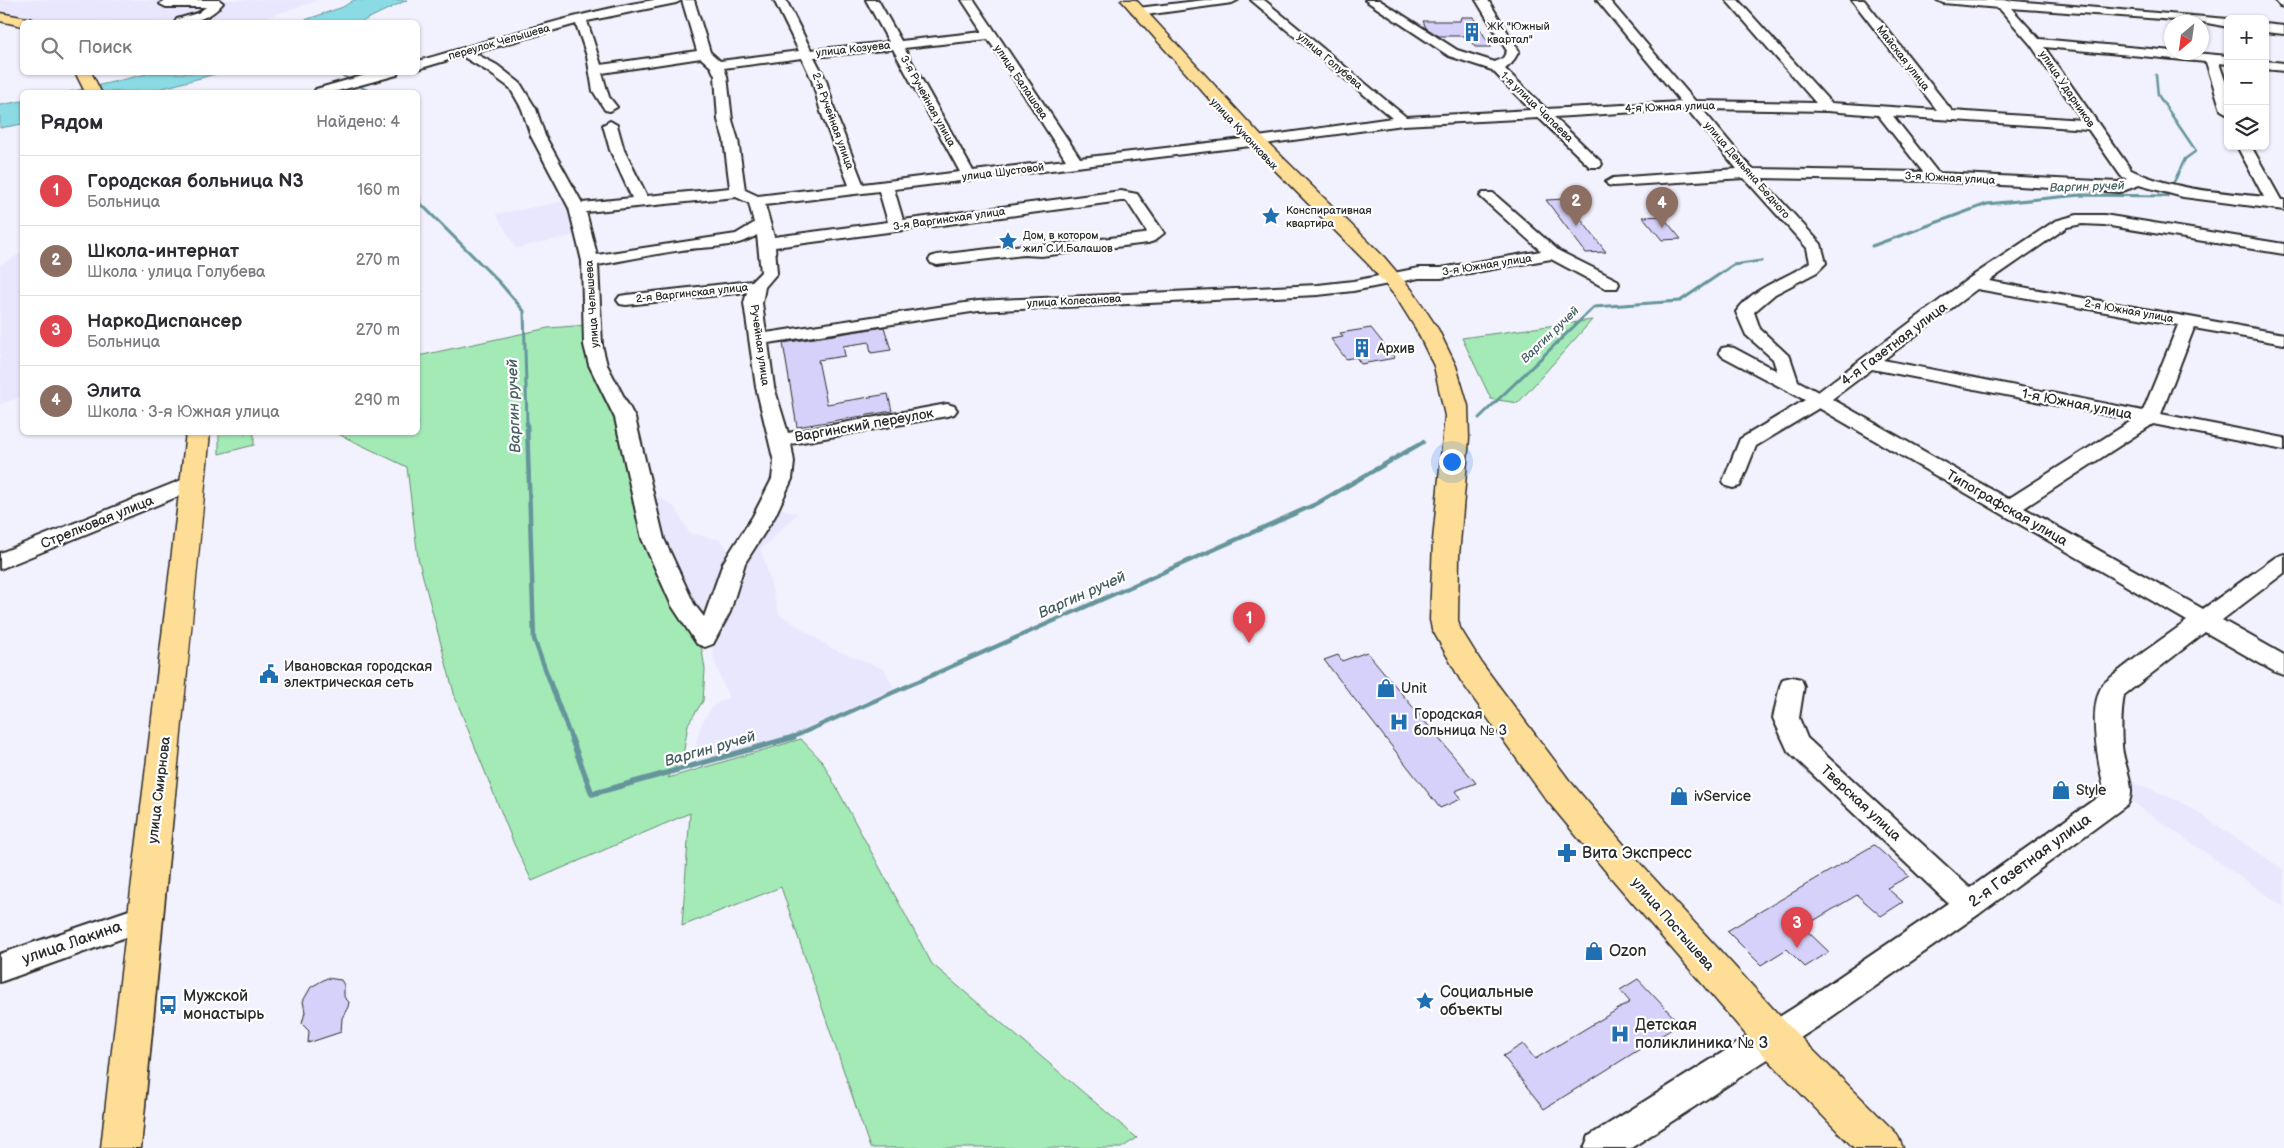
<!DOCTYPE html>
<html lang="ru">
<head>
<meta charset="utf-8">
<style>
  body { margin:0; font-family:"Balsamiq Sans",sans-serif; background:#f2f2f3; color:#2b2b33 }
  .controls { position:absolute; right:15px; top:15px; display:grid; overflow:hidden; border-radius:8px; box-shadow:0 1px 4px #0004 }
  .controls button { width:45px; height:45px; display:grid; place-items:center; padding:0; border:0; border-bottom:1px solid #e1e1e2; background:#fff; color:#2b2b33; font:25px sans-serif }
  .compass { position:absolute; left:2164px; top:15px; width:45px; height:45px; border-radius:50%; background:#fff; box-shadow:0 1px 4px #0004; rotate:209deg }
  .you { position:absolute; left:1451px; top:461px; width:18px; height:18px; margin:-12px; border:4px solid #fff; border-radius:50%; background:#1a73e8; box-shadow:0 0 0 8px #1a73e833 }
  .badge { display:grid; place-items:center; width:32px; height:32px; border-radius:50%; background:#1f6fb2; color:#fff; font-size:16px; font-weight:700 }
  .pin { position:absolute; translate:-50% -41px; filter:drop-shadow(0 1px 2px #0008) }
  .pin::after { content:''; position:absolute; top:26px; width:18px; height:15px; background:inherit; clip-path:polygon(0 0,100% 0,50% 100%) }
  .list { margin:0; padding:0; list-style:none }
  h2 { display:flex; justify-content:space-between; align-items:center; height:65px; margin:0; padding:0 20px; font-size:21px }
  h2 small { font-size:16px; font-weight:400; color:#7c7c81 }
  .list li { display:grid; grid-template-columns:32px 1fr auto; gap:15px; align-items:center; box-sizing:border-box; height:70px; padding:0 20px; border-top:1px solid #e1e1e2 }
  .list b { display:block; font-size:19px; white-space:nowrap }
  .list p { margin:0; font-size:16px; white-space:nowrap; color:#7c7c81 }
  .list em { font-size:16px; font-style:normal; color:#7c7c81 }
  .icon { flex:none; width:28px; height:28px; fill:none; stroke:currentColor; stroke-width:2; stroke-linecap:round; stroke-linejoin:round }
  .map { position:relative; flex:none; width:2284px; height:1148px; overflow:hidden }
  .search { position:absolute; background:#fff; box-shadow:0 1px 4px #0004; left:20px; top:20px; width:400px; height:55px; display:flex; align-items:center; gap:12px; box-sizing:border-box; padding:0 18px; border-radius:8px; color:#7c7c81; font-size:19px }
  .panel { position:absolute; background:#fff; box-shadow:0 1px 4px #0004; left:20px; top:90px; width:400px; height:345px; border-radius:8px }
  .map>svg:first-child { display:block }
  .built { fill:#e9e7fd }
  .green { fill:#a3eab7; stroke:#678a71 }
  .water { fill:#8bdbe5; stroke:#65959b }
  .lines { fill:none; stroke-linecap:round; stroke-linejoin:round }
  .stream-far3 { stroke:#65959b; stroke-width:2.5 }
  .stream-far2 { stroke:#65959b; stroke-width:3 }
  .stream-far1 { stroke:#65959b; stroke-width:4.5 }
  .stream { stroke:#65959b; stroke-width:5.5 }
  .building { fill:#d5d1fa; stroke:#2b2b2b }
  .minor-casing { stroke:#2b2b2b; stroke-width:4 }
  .major-casing { stroke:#2b2b2b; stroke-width:3 }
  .minor { fill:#fff; fill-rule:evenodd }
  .major { fill:#fedd96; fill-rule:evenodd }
  .labels { text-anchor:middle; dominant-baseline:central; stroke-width:4.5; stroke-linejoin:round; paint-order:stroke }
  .far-poi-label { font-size:11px; fill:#2b2b2b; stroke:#fff; text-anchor:start }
  .far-street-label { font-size:11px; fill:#2b2b2b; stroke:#fff }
  .far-water-label { font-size:12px; font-style:italic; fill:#486063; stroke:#fff }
  .street-label { font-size:14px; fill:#2b2b2b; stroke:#fff }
  .poi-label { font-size:14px; fill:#2b2b2b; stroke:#fff; text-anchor:start }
  .water-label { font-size:15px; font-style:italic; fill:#486063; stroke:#fff }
  .near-poi-label { font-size:16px; fill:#2b2b2b; stroke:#fff; text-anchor:start }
  .near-street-label { font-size:16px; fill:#2b2b2b; stroke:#fff }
</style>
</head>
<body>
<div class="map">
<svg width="2284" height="1148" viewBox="0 0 2284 1148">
  <rect width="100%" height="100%" fill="#f2f1fe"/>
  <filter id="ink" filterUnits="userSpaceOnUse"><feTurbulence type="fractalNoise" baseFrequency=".02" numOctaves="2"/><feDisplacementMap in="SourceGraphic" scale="10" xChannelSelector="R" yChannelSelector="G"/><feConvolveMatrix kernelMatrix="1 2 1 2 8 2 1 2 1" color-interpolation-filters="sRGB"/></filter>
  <g filter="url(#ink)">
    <g class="built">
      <path d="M0 0H318L254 22H45L0 13Z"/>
      <path d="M567 201 580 234 516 248 496 214Z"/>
      <path d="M22 253V397L0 404V265Z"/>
      <path d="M659 497 675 507 689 533 720 540 731 553 775 506 797 514 761 549 779 614 831 648 884 669 894 688 792 735 695 763 696 742 701 725 712 707 728 697 716 666 712 648V632L688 605 647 506Z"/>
      <path d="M2126 781 2149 788 2188 806 2284 870V907L2118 792Z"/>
    </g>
    <g class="green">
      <path d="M1592 320 1518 403 1491 399 1462 338Z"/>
      <path d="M588 325 600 379 627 448 631 494 636 513 699 632 705 669 703 701 688 724 683 756 668 778 801 739 822 761 932 964 1137 1138 1121 1148H870L781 887 682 926 690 813 532 881 514 844 455 697 418 558 407 467 336 433 418 432V356L548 328Z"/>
      <path d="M219 433H254V445L219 454Z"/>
    </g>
    <g class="water">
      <path d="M354 0H407L361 22H299L343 7Z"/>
      <path d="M151 73H219L148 92H70Z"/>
      <path d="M22 101V124L0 128V105Z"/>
    </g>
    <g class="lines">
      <g class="stream-far3">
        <path d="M336 72 347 78"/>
        <path d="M2156 75 2158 95 2196 151 2185 159 2173 184"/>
        <path d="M359 86 371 92"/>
      </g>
      <g class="stream-far2">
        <path d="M418 193 420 203 500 283 524 311 527 424"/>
        <path d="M1872 246 1987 204 2080 195 2167 196 2173 183"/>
        <path d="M1479 418 1594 307 1680 301 1733 265 1761 261"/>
      </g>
      <g class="stream-far1">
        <path d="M527 423 534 639 571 738"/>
        <path d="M791 738 1316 504 1423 442"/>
      </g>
      <path class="stream" d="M571 737 592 794 794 737"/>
    </g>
    <g class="building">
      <path d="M1461 17H1473L1491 47H1475L1467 36H1439L1426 28 1423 21H1460Z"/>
      <path d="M1565 199 1593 235 1606 252 1586 253 1546 200Z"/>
      <path d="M1662 216 1681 239 1662 240 1643 217Z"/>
      <path d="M884 327 891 350 871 353 869 342 843 346 845 356 818 360 827 404 888 394 892 411 797 427 783 343Z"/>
      <path d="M1371 328 1395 358 1361 364 1356 357 1346 359 1331 339 1343 337 1340 333Z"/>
      <path d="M1367 652 1476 783 1455 791 1461 799 1440 808 1324 660 1338 655 1342 661Z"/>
      <path d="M1874 845 1909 876 1887 888 1903 902 1881 916 1857 895 1803 927 1829 952 1805 967 1787 949 1761 965 1727 931Z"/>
      <path d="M327 978 341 980 344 985V997L349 1002 348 1007 342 1018 341 1032 308 1043 309 1031 302 1024 305 1012 303 1001 311 987Z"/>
      <path d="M1638 979 1680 1024 1544 1109 1503 1056 1523 1044 1535 1059 1630 1002 1620 990Z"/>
    </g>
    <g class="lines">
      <g class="minor-casing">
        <g id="minor">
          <path d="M164 0H219L223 3C210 19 195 22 175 22L177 19 198 13 206 7H166L160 4Z"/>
          <path d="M654 0H682L676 3 587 21 601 65 697 51 682 0H694L710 52 720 61 799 51 774 0H786L811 50 889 42 866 0H878L901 41 983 32 962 0H974L1080 158 1251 138 1392 118 1251 0H1264L1406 117 1531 110 1492 70 1449 56 1365 0H1379L1457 50 1495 62 1503 58 1507 51 1476 0H1488L1519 51 1512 63 1505 69 1546 109 1681 102 1597 0H1609L1695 101 1816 103 1726 0H1738L1831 103 1937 110 1852 0H1864L1952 111 2082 120 2031 45 1999 8 1943 3 1937 0H2002L2228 19V27L2202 22 2011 8 2039 39 2228 56V64L2219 63 2228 89V114L2221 110 2206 62 2044 47 2131 170C2174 190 2218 192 2264 197L2237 146H2251L2281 200H2284V210L2183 197 2139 185 2120 192 1934 181 1760 178 1821 244 1826 263 1817 272 1775 294 1754 312 1760 329 1790 357 1798 381 1818 392 1968 279 2055 221 2077 215H2104L2284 244V254L2104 225 2082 224 2067 227 1989 281 2284 334V344L2194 328 2161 414 2284 438V450L2153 424 2024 508 2203 609 2276 557 2284 554V573L2222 620 2284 655V675L2275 672 2205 632 2124 695C2121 712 2121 729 2122 746 2123 764 2137 787 2128 804L1979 914 1817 1027 1631 1148H1584L1589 1136 1795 1007 1948 903 1788 751 1773 718 1780 686 1783 679 1792 677 1801 679 1804 686 1799 718 1807 738 1970 888 2105 792C2099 766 2087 710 2102 686 2106 680 2114 676 2119 671 2141 653 2164 638 2187 621L1819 408 1756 446 1740 486 1733 488 1726 486 1723 481 1740 439 1805 400 1722 356 1719 352 1722 348 1728 347 1734 348 1777 371 1773 359 1746 335 1736 312C1755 285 1785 280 1810 262L1807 248 1744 178 1613 186 1608 185 1606 182 1613 178 1737 169 1687 109 1554 117 1600 161 1602 164 1600 167H1590L1539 118 1403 125 1250 146 894 189 903 220 1121 191 1137 194 1164 233 1154 241 1148 243 1041 256 1024 255 937 265 931 263 929 260 931 257 937 255 1024 245 1041 246 1144 234 1147 232 1127 201H1121L775 247 777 273 765 287 762 303 766 333 978 301 1318 285 1353 281 1419 268H1441L1541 251 1483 199 1480 196 1483 193H1493L1559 251 1617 280 1619 284 1617 288H1605L1551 259 1441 278H1419L1353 291 1318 295 978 311 768 343 774 387 788 433 947 404 954 406 957 410 954 414 947 416 791 444 794 462 792 479 775 516 745 563 730 612 713 644 705 647 697 644 672 606 642 539 615 418 589 365 584 345 582 261 569 208 531 136 522 109 510 88 487 71 462 56 418 69V61C496 39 574 13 654 0ZM576 24 587 56 593 91 605 110 610 111 617 107 609 97 602 73 701 58 711 67 715 76 718 120 724 140 730 188 647 196 624 150 617 125 610 121 603 125 610 150 632 198 582 203 545 136 536 109 520 83 497 65 474 53ZM988 39 1066 160 973 171 904 48ZM893 49 960 172 863 184 835 112 826 80 814 57ZM802 58 812 80 821 112 849 185 758 196 745 190 738 140 732 120 727 76 724 68ZM1702 109 1827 111 1878 115 1923 172 1752 169ZM1893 116 2088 129 2121 176 2127 179 2118 182 1938 173ZM879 191 888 222 774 237 765 205ZM736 197 749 203 754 223 736 234 597 255 586 212ZM757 235 761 272 752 281 626 295 620 296 617 300 620 304 626 305 747 292 744 303 756 387 774 462 772 479 753 516 723 563 704 617 694 604 664 539 635 418 607 365 602 345 598 265C626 260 654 254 682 250 708 246 734 249 757 235ZM1977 289 2178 325 2143 411 1883 360ZM1872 369 2133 420 2008 499 1832 399Z"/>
          <path d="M1205 0H1238L1232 3 1138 16 1132 12 1138 8Z"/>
          <path d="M2275 0H2284V7L2280 6Z"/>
          <path d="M2265 24 2284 26V34L2265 32Z"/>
          <path d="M2265 61 2284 63V71L2265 69Z"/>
          <path d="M376 72H398L397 75 334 92H314L316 89Z"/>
          <path d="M194 475 201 477 204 482 201 487 0 569V553Z"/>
          <path d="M144 905 154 909 159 918 154 927 0 982V954Z"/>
        </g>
      </g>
      <g class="major-casing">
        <g id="major">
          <path d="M1121 0H1136L1263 138 1384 257 1412 290 1438 329 1456 366 1468 406 1469 438 1459 556 1458 620 1460 628 1483 665 1569 780 1637 860 1788 1025 1897 1134 1903 1148H1854L1760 1051 1613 880 1545 798 1461 681 1432 629 1430 620 1433 540 1445 416 1434 366 1416 329 1396 297 1370 266 1251 146Z"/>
          <path d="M0 13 32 19 34 22H22V26L0 21Z"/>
          <path d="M75 72H91L101 92H85Z"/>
          <path d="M186 432H210C188 671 163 909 141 1148H101C127 909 159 671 186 432Z"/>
        </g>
      </g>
      <use href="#minor" class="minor"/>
      <use href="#major" class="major"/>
    </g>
  </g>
  <defs>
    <g id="building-bare" transform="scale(1.5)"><path d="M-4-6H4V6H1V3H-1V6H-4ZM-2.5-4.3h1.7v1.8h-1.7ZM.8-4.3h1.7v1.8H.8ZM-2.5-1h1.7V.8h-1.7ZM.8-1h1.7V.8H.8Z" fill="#1f6fb2" stroke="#fff" stroke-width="2.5" paint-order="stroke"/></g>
    <g id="sight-bare" transform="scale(1.5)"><path d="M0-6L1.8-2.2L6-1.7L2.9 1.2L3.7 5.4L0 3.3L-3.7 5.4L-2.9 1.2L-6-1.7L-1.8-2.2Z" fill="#1f6fb2" stroke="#fff" stroke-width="2.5" paint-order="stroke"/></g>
    <g id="civic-bare" transform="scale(1.5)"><path d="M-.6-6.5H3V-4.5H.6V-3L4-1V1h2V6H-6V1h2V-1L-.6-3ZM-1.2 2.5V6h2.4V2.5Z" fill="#1f6fb2" stroke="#fff" stroke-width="2.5" paint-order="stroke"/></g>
    <g id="shop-bare" transform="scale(1.5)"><path d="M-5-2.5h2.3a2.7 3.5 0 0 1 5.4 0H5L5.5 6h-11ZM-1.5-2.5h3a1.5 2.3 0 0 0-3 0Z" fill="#1f6fb2" stroke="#fff" stroke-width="2.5" paint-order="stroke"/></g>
    <g id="hospital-bare" transform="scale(1.5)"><path d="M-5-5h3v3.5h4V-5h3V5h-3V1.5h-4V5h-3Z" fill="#1f6fb2" stroke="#fff" stroke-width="2.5" paint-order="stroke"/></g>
    <g id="pharmacy-bare" transform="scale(1.5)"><path d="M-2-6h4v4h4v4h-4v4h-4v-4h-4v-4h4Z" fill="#1f6fb2" stroke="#fff" stroke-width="2.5" paint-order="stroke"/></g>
    <g id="bus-bare" transform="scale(1.5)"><path d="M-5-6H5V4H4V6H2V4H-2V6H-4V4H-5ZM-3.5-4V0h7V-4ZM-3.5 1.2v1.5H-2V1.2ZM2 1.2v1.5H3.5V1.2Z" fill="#1f6fb2" stroke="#fff" stroke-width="2.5" paint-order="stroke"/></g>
  </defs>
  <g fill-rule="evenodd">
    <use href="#building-bare" x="1472" y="32"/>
    <use href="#sight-bare" x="1271" y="216"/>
    <use href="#sight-bare" x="1008" y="241"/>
    <use href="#building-bare" x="1362" y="348"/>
    <use href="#civic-bare" x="269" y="674"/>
    <use href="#shop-bare" x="1386" y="688"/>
    <use href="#hospital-bare" x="1399" y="722"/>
    <use href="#shop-bare" x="2061" y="790"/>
    <use href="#shop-bare" x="1679" y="796"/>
    <use href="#pharmacy-bare" x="1567" y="853"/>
    <use href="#shop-bare" x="1594" y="951"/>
    <use href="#sight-bare" x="1425" y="1001"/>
    <use href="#bus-bare" x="168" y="1005"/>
    <use href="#hospital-bare" x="1620" y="1034"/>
  </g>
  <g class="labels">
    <g class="far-poi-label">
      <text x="1487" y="26">ЖК "Южный<tspan x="1487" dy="13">квартал"</tspan></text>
      <text x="1286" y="210">Конспиративная<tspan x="1286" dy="13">квартира</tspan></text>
      <text x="1023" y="235">Дом, в котором<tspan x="1023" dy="13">жил С.И.Балашов</tspan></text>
    </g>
    <g class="far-street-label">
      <text transform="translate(499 42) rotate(-16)">переулок Челышева</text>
      <text transform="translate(853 49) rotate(-6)">улица Козуева</text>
      <text transform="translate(1903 58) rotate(52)">Майская улица</text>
      <text transform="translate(1330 61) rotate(40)">улица Голубева</text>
      <text transform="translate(1021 82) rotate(56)">улица Балашова</text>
      <text transform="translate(2067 89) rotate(56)">улица Ударников</text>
      <text transform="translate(928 101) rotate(61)">3-я Ручейная улица</text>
      <text transform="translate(1537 107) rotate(44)">1-я улица Чапаева</text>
      <text transform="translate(1670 107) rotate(-2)">4-я Южная улица</text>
      <text transform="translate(833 121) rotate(70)">2-я Ручейная улица</text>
      <text transform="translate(1244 134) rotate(47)">улица Куконковых</text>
      <text transform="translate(1747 170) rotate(49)">улица Демьяна Бедного</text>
      <text transform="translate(1003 172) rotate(-7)">улица Шустовой</text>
      <text transform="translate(1950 178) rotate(3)">3-я Южная улица</text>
      <text transform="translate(949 219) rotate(-8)">3-я Варгинская улица</text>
      <text transform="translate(1487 265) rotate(-9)">3-я Южная улица</text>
      <text transform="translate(692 293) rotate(-6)">2-я Варгинская улица</text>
      <text transform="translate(1074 301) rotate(-3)">улица Колесанова</text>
      <text transform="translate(592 304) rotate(-94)">улица Челышева</text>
      <text transform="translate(2129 311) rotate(10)">2-я Южная улица</text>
      <text transform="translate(760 345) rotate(82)">Ручейная улица</text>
    </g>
    <g class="far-water-label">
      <text transform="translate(2087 187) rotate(-2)">Варгин ручей</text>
      <text transform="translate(1550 335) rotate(-44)">Варгин ручей</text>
    </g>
    <g class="street-label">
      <text transform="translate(1894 344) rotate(-37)">4-я Газетная улица</text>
      <text transform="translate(2077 404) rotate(11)">1-я Южная улица</text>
      <text transform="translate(864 425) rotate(-10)">Варгинский переулок</text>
      <text transform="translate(2007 508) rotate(30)">Типографская улица</text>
      <text transform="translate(97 522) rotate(-22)">Стрелковая улица</text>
      <text transform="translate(159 790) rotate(-83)">улица Смирнова</text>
      <text transform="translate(1861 803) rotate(43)">Тверская улица</text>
      <text transform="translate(1673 924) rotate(49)">улица Постышева</text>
    </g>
    <g class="poi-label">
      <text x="1377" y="348">Архив</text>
      <text x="284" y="666">Ивановская городская<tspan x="284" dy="16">электрическая сеть</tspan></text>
      <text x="1401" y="688">Unit</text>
      <text x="1414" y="714">Городская<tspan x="1414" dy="16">больница № 3</tspan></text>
      <text x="2076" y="790">Style</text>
      <text x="1694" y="796">ivService</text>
    </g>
    <g class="water-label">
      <text transform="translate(514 406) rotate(-92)">Варгин ручей</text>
      <text transform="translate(1082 595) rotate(-24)">Варгин ручей</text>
      <text transform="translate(710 749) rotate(-16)">Варгин ручей</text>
    </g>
    <g class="near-poi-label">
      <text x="1582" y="853">Вита Экспресс</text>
      <text x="1609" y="951">Ozon</text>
      <text x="1440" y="992">Социальные<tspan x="1440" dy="18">объекты</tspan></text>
      <text x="183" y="996">Мужской<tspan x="183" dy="18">монастырь</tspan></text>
      <text x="1635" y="1025">Детская<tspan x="1635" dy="18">поликлиника № 3</tspan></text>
    </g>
    <g class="near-street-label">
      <text transform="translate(2030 861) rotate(-36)">2-я Газетная улица</text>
      <text transform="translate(72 943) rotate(-19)">улица Лакина</text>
    </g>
  </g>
</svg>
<div class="controls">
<button>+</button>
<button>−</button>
<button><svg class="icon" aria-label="layers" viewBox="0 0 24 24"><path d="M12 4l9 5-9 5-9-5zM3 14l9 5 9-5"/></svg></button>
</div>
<svg class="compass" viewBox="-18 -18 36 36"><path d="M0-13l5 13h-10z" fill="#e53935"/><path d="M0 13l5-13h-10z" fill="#7c7c81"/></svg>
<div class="you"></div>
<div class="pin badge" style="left:1249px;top:643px;background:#e0444e">1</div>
<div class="pin badge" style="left:1576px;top:226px;background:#8d6e63">2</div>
<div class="pin badge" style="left:1797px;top:948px;background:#e0444e">3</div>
<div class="pin badge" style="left:1662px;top:228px;background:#8d6e63">4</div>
<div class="search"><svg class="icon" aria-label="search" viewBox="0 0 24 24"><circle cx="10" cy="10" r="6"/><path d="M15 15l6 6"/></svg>Поиск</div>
<section class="panel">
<h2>Рядом<small>Найдено: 4</small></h2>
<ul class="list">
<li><span class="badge" style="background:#e0444e">1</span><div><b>Городская больница N3</b><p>Больница</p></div><em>160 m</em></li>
<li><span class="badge" style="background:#8d6e63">2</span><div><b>Школа-интернат</b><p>Школа · улица Голубева</p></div><em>270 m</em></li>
<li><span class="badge" style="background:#e0444e">3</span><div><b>НаркоДиспансер</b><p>Больница</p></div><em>270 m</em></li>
<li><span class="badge" style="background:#8d6e63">4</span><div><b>Элита</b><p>Школа · 3-я Южная улица</p></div><em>290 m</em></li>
</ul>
</section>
</div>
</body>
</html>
